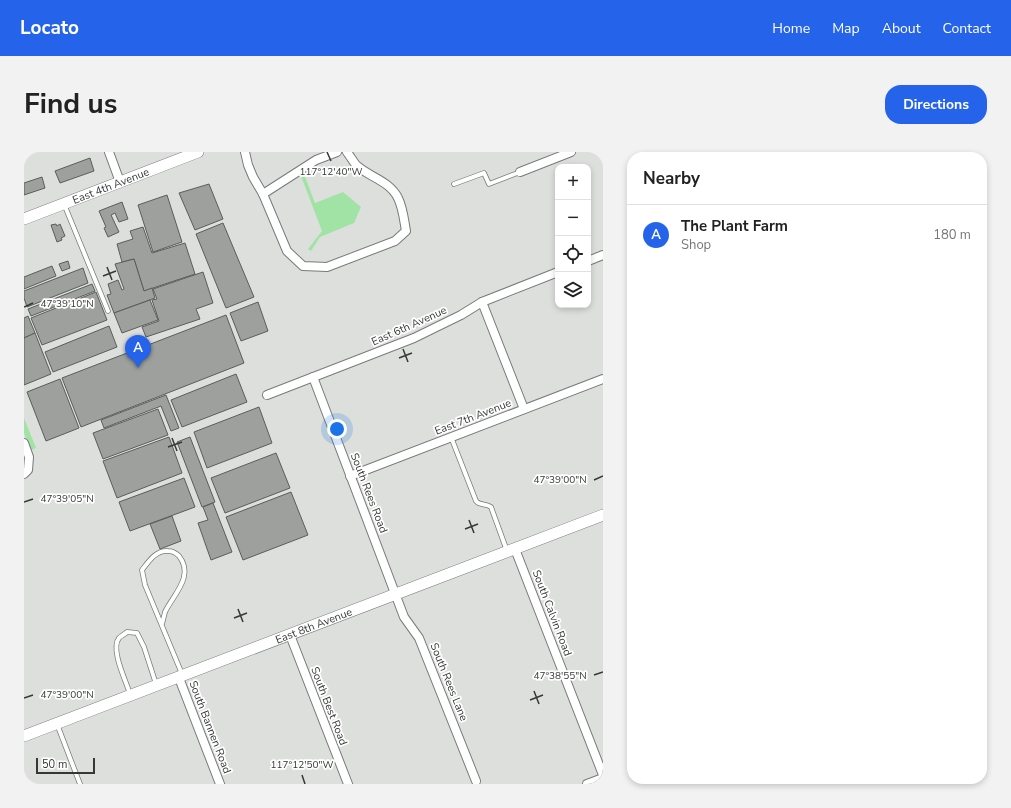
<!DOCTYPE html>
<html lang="en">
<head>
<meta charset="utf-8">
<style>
  body { margin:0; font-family:"Nunito Sans",sans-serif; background:#f2f2f2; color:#222 }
  .controls { position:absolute; right:12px; top:12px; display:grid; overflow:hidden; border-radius:8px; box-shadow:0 2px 6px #0003 }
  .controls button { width:36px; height:36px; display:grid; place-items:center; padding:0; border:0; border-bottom:1px solid #e0e0e0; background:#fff; color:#222; font:20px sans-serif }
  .scale { position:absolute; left:12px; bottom:10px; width:59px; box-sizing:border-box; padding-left:4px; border:2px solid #363836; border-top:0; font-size:11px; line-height:14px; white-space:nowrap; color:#363836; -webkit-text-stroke:3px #fff; paint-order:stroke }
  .you { position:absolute; left:313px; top:277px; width:14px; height:14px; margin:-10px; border:3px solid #fff; border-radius:50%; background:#1a73e8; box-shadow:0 0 0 6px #1a73e833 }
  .badge { display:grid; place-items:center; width:26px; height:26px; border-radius:50%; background:#2563eb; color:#fff; font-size:13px; font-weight:700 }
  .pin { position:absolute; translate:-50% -33px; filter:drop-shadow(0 1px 2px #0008) }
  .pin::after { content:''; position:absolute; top:21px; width:14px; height:12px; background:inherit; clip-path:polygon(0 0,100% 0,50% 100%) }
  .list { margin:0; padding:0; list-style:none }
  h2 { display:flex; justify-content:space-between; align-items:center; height:52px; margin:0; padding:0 16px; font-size:17px }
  h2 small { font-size:13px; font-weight:400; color:#767676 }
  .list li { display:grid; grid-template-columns:26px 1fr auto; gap:12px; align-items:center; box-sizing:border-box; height:60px; padding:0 16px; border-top:1px solid #e0e0e0 }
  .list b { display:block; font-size:15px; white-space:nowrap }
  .list p { margin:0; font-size:13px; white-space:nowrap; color:#767676 }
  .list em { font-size:13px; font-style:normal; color:#767676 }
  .icon { flex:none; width:22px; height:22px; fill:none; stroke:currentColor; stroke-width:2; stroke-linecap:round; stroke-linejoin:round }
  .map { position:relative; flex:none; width:579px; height:632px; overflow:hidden; border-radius:16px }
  header { display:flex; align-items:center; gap:24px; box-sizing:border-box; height:56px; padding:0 20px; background:#2563eb; color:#fff }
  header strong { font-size:19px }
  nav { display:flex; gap:22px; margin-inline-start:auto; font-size:14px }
  .intro { display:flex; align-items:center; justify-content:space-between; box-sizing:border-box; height:96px; padding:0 24px }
  h1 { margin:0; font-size:28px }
  .button { padding:10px 18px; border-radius:16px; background:#2563eb; color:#fff; font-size:14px; font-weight:700 }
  main { display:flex; gap:24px; padding:0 24px }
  aside { flex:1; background:#fff; border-radius:16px; box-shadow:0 2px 6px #0003 }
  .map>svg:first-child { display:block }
  .green { fill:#a1e3a5 }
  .building { fill:#9ea09e; stroke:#5a5d5b }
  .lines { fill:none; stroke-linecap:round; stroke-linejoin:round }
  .service-casing { stroke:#787b79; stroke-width:5.5 }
  .minor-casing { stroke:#787b79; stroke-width:10 }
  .tertiary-casing { stroke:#787b79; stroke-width:12 }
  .service { stroke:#fff; stroke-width:4 }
  .minor { stroke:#fff; stroke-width:8 }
  .tertiary { stroke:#fff; stroke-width:11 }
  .ticks { fill:none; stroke:#363836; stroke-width:1.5 }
  .labels { text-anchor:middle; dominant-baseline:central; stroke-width:3.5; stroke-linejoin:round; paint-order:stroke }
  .street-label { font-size:11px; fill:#363836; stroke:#fff }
  .ticks-label { font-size:10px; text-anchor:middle; fill:#363836; stroke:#fff; stroke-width:3.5; stroke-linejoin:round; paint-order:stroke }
</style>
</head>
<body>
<header>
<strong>Locato</strong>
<nav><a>Home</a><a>Map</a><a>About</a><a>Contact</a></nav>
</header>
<div class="intro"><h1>Find us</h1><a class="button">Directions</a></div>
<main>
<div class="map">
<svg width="579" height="632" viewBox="0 0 579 632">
  <rect width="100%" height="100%" fill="#dcdfdc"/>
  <g class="green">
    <path d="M280 22 291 51 319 40 337 55 330 71 296 85 287 99 284 97 298 79 277 24Z"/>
    <path d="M0 266 12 296 7 298 0 281Z"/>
  </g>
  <g class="building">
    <path d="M66 6 70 19 36 31 31 19Z"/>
    <path d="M18 25 21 36 0 43V31Z"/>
    <path d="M185 32 199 67 171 78 155 41Z"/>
    <path d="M143 43 158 90 129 100 114 53Z"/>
    <path d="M98 50 104 67 95 70 91 61 87 63 95 80 84 85 80 76 82 75 75 59Z"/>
    <path d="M199 71 230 145 202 156 172 82Z"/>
    <path d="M32 72 33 74 36 72 41 84 37 86 38 88 33 90 27 73Z"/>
    <path d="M119 75 128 101 161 91 171 122 120 139 110 107 98 110 93 92 109 87 106 79Z"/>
    <path d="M110 107 120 139 128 136 131 146 90 161 83 143 87 142 84 132 94 128 98 138 100 137 91 112Z"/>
    <path d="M44 109 46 116 38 119 35 112Z"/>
    <path d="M28 114 32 124 0 137V125Z"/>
    <path d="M59 116 64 131 3 155 0 146V139Z"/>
    <path d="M179 120 189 151 172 157 176 167 122 185 118 175 135 169 128 148 133 147 129 137Z"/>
    <path d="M68 132 71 139 7 164 4 157Z"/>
    <path d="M72 140 83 168 18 193 7 166Z"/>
    <path d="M126 148 134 168 98 181 90 161Z"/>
    <path d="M234 150 244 179 217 189 206 161Z"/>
    <path d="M202 163 220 211 57 275 38 226Z"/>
    <path d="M4 164 11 181 0 186V166Z"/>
    <path d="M85 174 93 195 29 220 21 200Z"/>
    <path d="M11 181 27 222 0 233V186Z"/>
    <path d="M212 222 223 250 158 275 147 248Z"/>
    <path d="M36 227 55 276 22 289 3 240Z"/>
    <path d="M142 243 155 276 147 279 137 254 80 276 77 268Z"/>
    <path d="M235 255 248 291 183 316 170 280Z"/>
    <path d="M134 257 144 283 79 307 69 281Z"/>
    <path d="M145 285 158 321 93 346 79 309Z"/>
    <path d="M166 285 191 350 178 355 153 290Z"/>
    <path d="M252 301 266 336 201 361 187 326Z"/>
    <path d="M160 326 171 355 106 379 95 350Z"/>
    <path d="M267 340 284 383 219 408 202 365Z"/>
    <path d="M189 351 208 400 187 408 174 371 184 368 179 355Z"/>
    <path d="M148 364 157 389 136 397 126 372Z"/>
  </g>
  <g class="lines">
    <g class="service-casing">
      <g id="service">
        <path d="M430 32 460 21 465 32 496 20"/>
        <path d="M40 52 84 159"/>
        <path d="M427 285 452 349C456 354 462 351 467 355L483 399"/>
        <path d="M138 472C139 468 140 464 141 460 149 443 171 424 155 404 152 401 149 399 144 399 132 398 125 409 118 418L121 433 158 522"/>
        <path d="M106 542C102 529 86 497 95 486 97 484 101 482 103 480L113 481 120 495 132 532"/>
        <path d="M33 572 56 632"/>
      </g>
    </g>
    <g class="minor-casing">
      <g id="minor">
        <path d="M85 0 96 30"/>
        <path d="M221 0 224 13 229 25 239 42 263 99 279 114 303 115 371 89 382 79C380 68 379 56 374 46 366 29 345 25 332 13 329 9 326 4 323 0"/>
        <path d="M496 20 547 0"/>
        <path d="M239 42 292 8 313 0"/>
        <path d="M564 109 579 103"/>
        <path d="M458 150 500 257"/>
        <path d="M289 225 380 465 395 486 452 629"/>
        <path d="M243 243 390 186 437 163 458 150 534 120"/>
        <path d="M0 291 5 305 4 318 0 322"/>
        <path d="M326 324 579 227"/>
        <path d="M491 397 579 623"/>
        <path d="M266 483 324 632"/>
        <path d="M155 526 196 632"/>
        <path d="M563 632 579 626"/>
      </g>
    </g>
    <g class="tertiary-casing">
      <g id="tertiary">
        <path id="s1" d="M0 67 174 0"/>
        <path id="s2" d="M0 584 579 363"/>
      </g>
    </g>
    <use href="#service" class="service"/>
    <use href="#minor" class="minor"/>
    <use href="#tertiary" class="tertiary"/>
  </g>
  <path class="ticks" d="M303 0 307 9M83 115 88 128M79 124 92 119M0 155 9 151M379 197 384 210M375 206 388 201M148 286 153 299M144 295 158 290M570 328 579 324M0 350 9 347M445 368 450 381M441 377 454 372M214 457 219 470M210 466 223 461M570 523 579 520M510 539 515 552M0 546 9 543M506 548 519 543M278 623 281 632"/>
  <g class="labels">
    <g class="street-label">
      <text stroke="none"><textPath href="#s1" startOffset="93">East 4th Avenue</textPath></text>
      <text transform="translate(385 174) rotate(-24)">East 6th Avenue</text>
      <text transform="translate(449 265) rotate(-21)">East 7th Avenue</text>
      <text transform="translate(345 341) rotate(69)">South Rees Road</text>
      <text transform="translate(528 461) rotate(69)">South Calvin Road</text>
      <text stroke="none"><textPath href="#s2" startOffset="310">East 8th Avenue</textPath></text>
      <text transform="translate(425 530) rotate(68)">South Rees Lane</text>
      <text transform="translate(305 554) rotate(69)">South Best Road</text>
      <text transform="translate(186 575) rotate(69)">South Bannen Road</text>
    </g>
  </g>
  <g class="ticks-label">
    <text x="307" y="23">117°12'40"W</text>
    <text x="43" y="155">47°39'10"N</text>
    <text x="536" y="331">47°39'00"N</text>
    <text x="43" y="350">47°39'05"N</text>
    <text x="536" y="527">47°38'55"N</text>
    <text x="43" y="546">47°39'00"N</text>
    <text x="278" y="616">117°12'50"W</text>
  </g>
</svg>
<div class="controls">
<button>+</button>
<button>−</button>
<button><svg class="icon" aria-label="locate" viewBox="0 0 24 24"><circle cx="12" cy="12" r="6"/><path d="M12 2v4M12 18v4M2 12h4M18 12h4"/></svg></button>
<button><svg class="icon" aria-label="layers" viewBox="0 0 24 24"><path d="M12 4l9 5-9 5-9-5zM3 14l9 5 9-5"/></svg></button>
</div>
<div class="scale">50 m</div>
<div class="you"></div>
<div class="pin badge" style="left:114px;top:216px">A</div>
</div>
<aside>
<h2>Nearby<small></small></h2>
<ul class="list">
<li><span class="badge">A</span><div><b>The Plant Farm</b><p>Shop</p></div><em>180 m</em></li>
</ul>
</aside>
</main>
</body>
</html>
